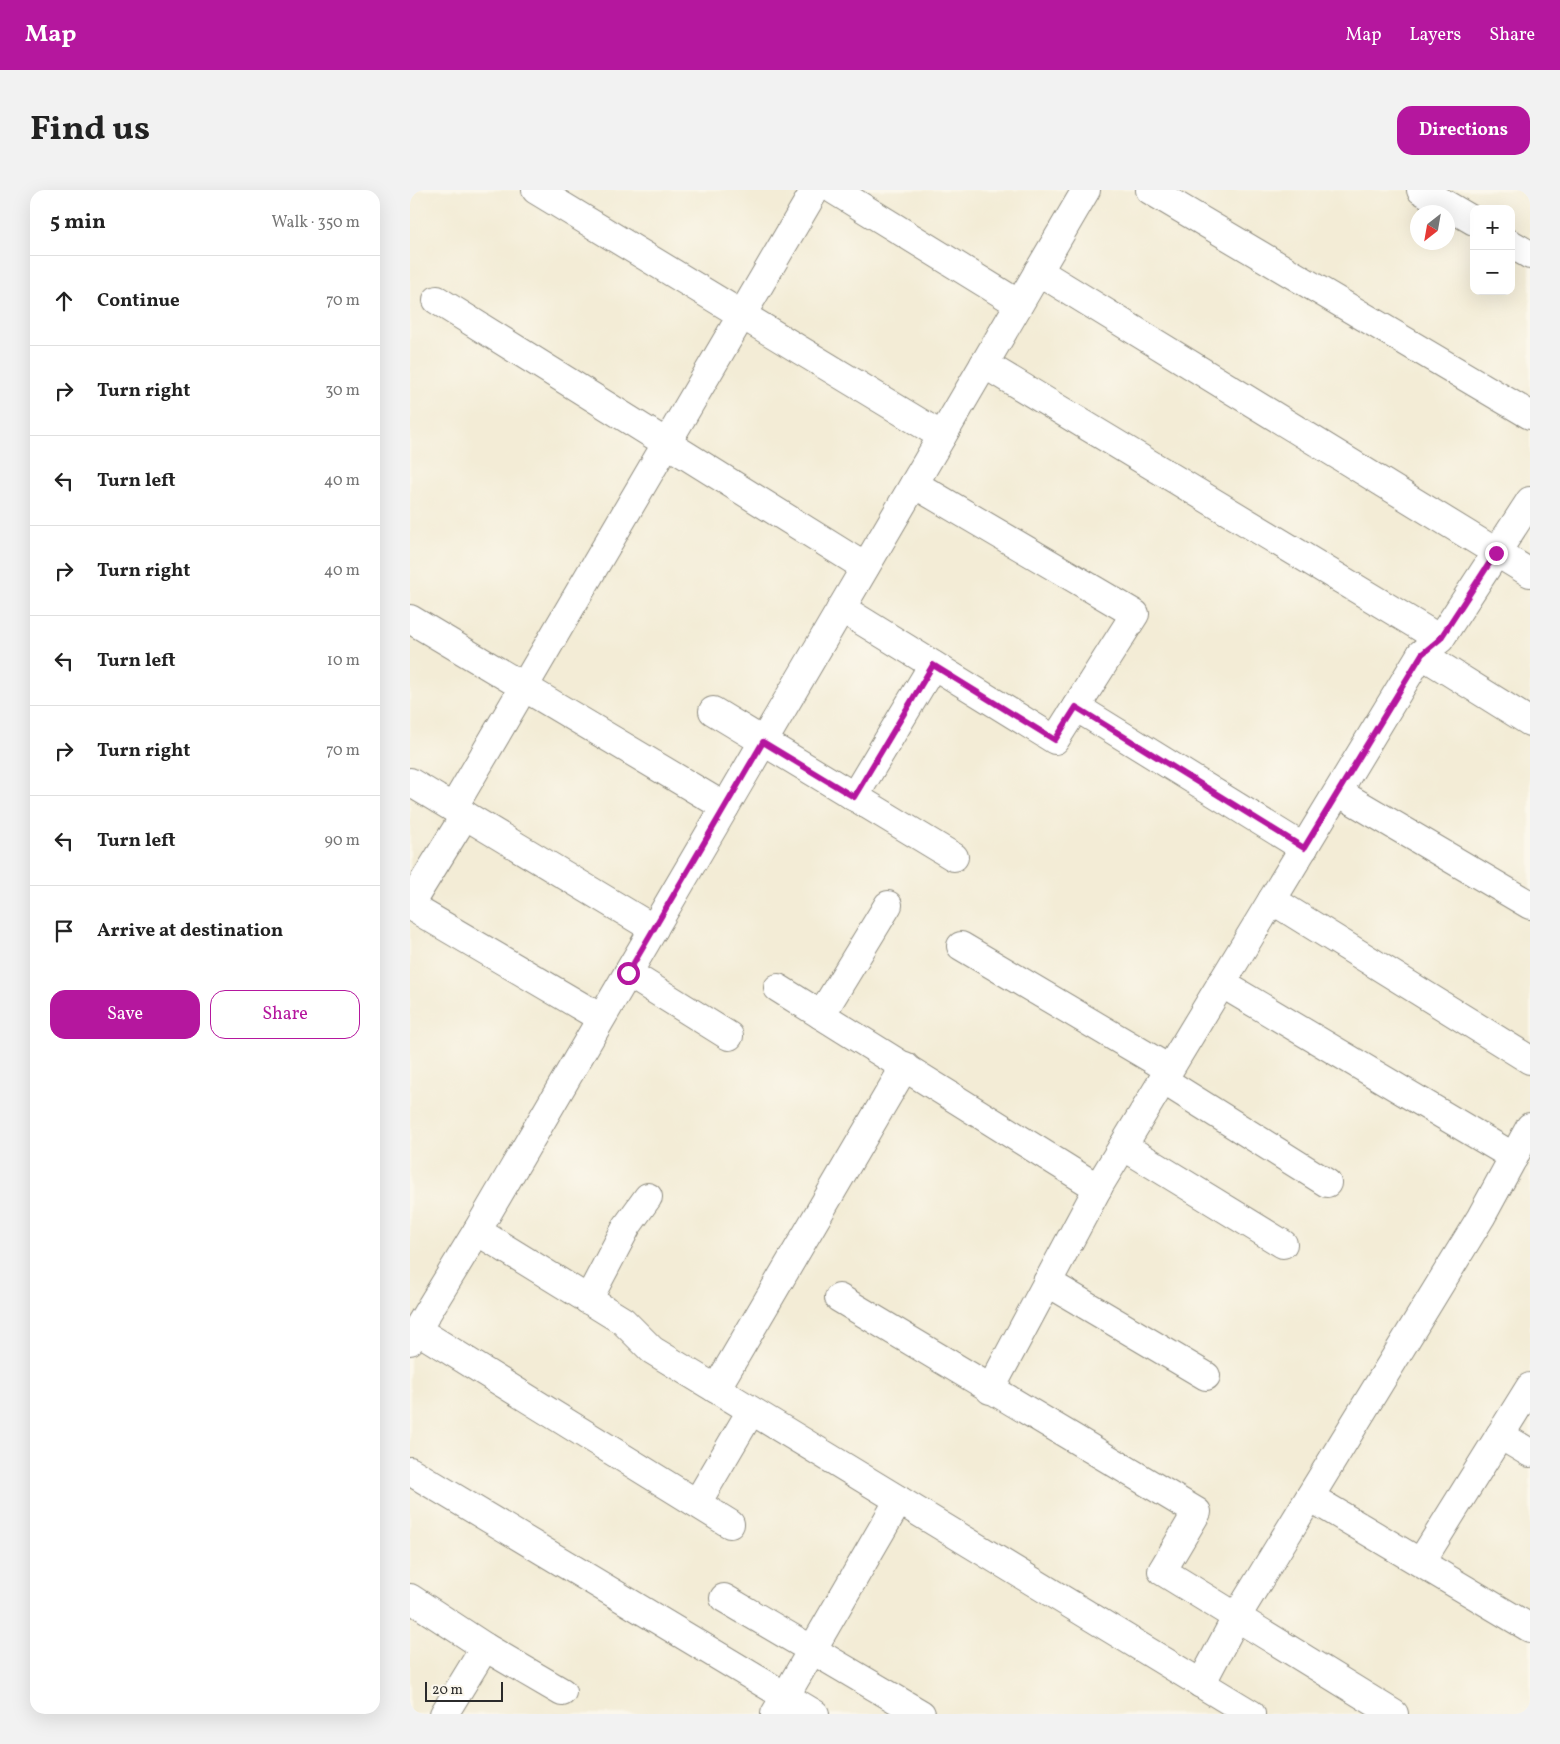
<!DOCTYPE html>
<html lang="en">
<head>
<meta charset="utf-8">
<style>
  body { margin:0; font-family:Vollkorn,serif; background:#f2f2f2; color:#222 }
  .controls { position:absolute; right:15px; top:15px; display:grid; overflow:hidden; border-radius:10px; box-shadow:0 5px 20px #0002 }
  .controls button { width:45px; height:45px; display:grid; place-items:center; padding:0; border:0; border-bottom:1px solid #e0e0e0; background:#fff; color:#222; font:25px sans-serif }
  .compass { position:absolute; left:1000px; top:15px; width:45px; height:45px; border-radius:50%; background:#fff; box-shadow:0 5px 20px #0002; rotate:211deg }
  .scale { position:absolute; left:15px; bottom:12px; width:78px; box-sizing:border-box; padding-left:5px; border:2px solid #2b2b2b; border-top:0; font-size:14px; line-height:18px; white-space:nowrap; color:#2b2b2b; -webkit-text-stroke:4px #fbf7ec; paint-order:stroke }
  .stop { position:absolute; width:15px; height:15px; margin:-11px; border:4px solid #b5179e; border-radius:50%; background:#fff }
  .stop.end { background:#b5179e; border-color:#fff; box-shadow:0 1px 5px #0008 }
  .list { margin:0; padding:0; list-style:none }
  h2 { display:flex; justify-content:space-between; align-items:center; height:65px; margin:0; padding:0 20px; font-size:21px }
  h2 small { font-size:16px; font-weight:400; color:#767676 }
  .list li { display:grid; grid-template-columns:32px 1fr auto; gap:15px; align-items:center; box-sizing:border-box; height:90px; padding:0 20px; border-top:1px solid #e0e0e0 }
  .list b { display:block; font-size:19px; white-space:nowrap }
  .list em { font-size:16px; font-style:normal; color:#767676 }
  .actions { display:flex; gap:10px; padding:15px 20px }
  .actions a { flex:1; padding:11px 0; border:1px solid #b5179e; border-radius:15px; text-align:center; font-size:18px; color:#b5179e }
  .actions .main { background:#b5179e; color:#fff }
  .icon { flex:none; width:28px; height:28px; fill:none; stroke:currentColor; stroke-width:2; stroke-linecap:round; stroke-linejoin:round }
  .map { position:relative; flex:none; width:1120px; height:1524px; overflow:hidden; border-radius:15px }
  header { display:flex; align-items:center; gap:30px; box-sizing:border-box; height:70px; padding:0 25px; background:#b5179e; color:#fff }
  header strong { font-size:24px }
  nav { display:flex; gap:28px; margin-inline-start:auto; font-size:18px }
  .intro { display:flex; align-items:center; justify-content:space-between; box-sizing:border-box; height:120px; padding:0 30px }
  h1 { margin:0; font-size:35px }
  .button { padding:12px 22px; border-radius:15px; background:#b5179e; color:#fff; font-size:18px; font-weight:700 }
  main { display:flex; gap:30px; padding:0 30px }
  aside { flex:1; background:#fff; border-radius:15px; box-shadow:0 5px 20px #0002 }
  .map>svg:first-child { display:block }
  .lines { fill:none; stroke-linecap:round; stroke-linejoin:round }
  .minor-casing { stroke:#8f8c80; stroke-width:30 }
  .tertiary-casing { stroke:#8f8c80; stroke-width:30 }
  .minor { stroke:#fff; stroke-width:28 }
  .tertiary { stroke:#fff; stroke-width:28 }
  .route { stroke:#b5179e; stroke-width:6 }
</style>
</head>
<body>
<header>
<strong>Map</strong>
<nav><a>Map</a><a>Layers</a><a>Share</a></nav>
</header>
<div class="intro"><h1>Find us</h1><a class="button">Directions</a></div>
<main>
<aside>
<h2>5 min<small>Walk · 350 m</small></h2>
<ul class="list">
<li><svg class="icon" aria-label="ahead" viewBox="0 0 24 24"><path d="M12 20V5M6 11l6-6 6 6"/></svg><div><b>Continue</b></div><em>70 m</em></li>
<li><svg class="icon" aria-label="right" viewBox="0 0 24 24"><path d="M7 20v-9h11M14 6l5 5-5 5"/></svg><div><b>Turn right</b></div><em>30 m</em></li>
<li><svg class="icon" aria-label="left" viewBox="0 0 24 24"><path d="M17 20v-9H6M10 6l-5 5 5 5"/></svg><div><b>Turn left</b></div><em>40 m</em></li>
<li><svg class="icon" aria-label="right" viewBox="0 0 24 24"><path d="M7 20v-9h11M14 6l5 5-5 5"/></svg><div><b>Turn right</b></div><em>40 m</em></li>
<li><svg class="icon" aria-label="left" viewBox="0 0 24 24"><path d="M17 20v-9H6M10 6l-5 5 5 5"/></svg><div><b>Turn left</b></div><em>10 m</em></li>
<li><svg class="icon" aria-label="right" viewBox="0 0 24 24"><path d="M7 20v-9h11M14 6l5 5-5 5"/></svg><div><b>Turn right</b></div><em>70 m</em></li>
<li><svg class="icon" aria-label="left" viewBox="0 0 24 24"><path d="M17 20v-9H6M10 6l-5 5 5 5"/></svg><div><b>Turn left</b></div><em>90 m</em></li>
<li><svg class="icon" aria-label="arrive" viewBox="0 0 24 24"><path d="M6 21V4h12l-3 4 3 4H6"/></svg><div><b>Arrive at destination</b></div></li>
</ul>
<div class="actions"><a class="main">Save</a><a>Share</a></div>
</aside>
<div class="map">
<svg width="1120" height="1524" viewBox="0 0 1120 1524">
  <rect width="100%" height="100%" fill="#fbf7ec"/>
  <filter id="ink" filterUnits="userSpaceOnUse"><feTurbulence type="fractalNoise" baseFrequency=".02" numOctaves="2"/><feDisplacementMap in="SourceGraphic" scale="10" xChannelSelector="R" yChannelSelector="G"/><feConvolveMatrix kernelMatrix="1 2 1 2 8 2 1 2 1" color-interpolation-filters="sRGB"/></filter>
  <filter id="wash" filterUnits="userSpaceOnUse"><feTurbulence type="fractalNoise" baseFrequency=".0096" numOctaves="4" result="noise"/><feDisplacementMap in="SourceGraphic" scale="20" xChannelSelector="R" yChannelSelector="G"/><feGaussianBlur stdDeviation="1.12" result="paint"/><feColorMatrix in="noise" values="0 0 0 0 0 0 0 0 0 0 0 0 0 0 0 0 0 1.4 0 .05"/><feComposite in="paint" operator="in"/></filter>
  <g filter="url(#wash)">
    <rect width="100%" height="100%" fill="#f3ecd6"/>
  </g>
  <g filter="url(#ink)">
    <g class="lines">
      <g class="minor-casing">
        <g id="minor">
          <path d="M126 0 532 246"/>
          <path d="M424 0 609 114"/>
          <path d="M1011 0 1064 31"/>
          <path d="M1101 54 1120 65"/>
          <path d="M628 81 1120 383"/>
          <path d="M27 110 455 377"/>
          <path d="M574 174 1030 449"/>
          <path d="M431 418 645 550 725 424 504 294"/>
          <path d="M0 429 315 617"/>
          <path d="M1011 464 1120 532"/>
          <path d="M666 517 894 658"/>
          <path d="M303 521 544 667"/>
          <path d="M0 592 244 739"/>
          <path d="M928 602 1120 715"/>
          <path d="M444 607 523 475"/>
          <path d="M43 618 405 0"/>
          <path d="M862 710 1120 870"/>
          <path d="M0 714 55 625"/>
          <path d="M0 716 191 828"/>
          <path d="M551 756 759 879"/>
          <path d="M218 783 319 846"/>
          <path d="M811 793 1104 967"/>
          <path d="M368 798 688 998"/>
          <path d="M411 825 478 715"/>
          <path d="M753 890 917 993"/>
          <path d="M713 956 873 1054"/>
          <path d="M67 1041 213 1131 242 1160 841 1524"/>
          <path d="M637 1092 796 1186"/>
          <path d="M429 1108 787 1322 752 1381 984 1524"/>
          <path d="M178 1110 217 1036 238 1007"/>
          <path d="M7 1140 320 1334"/>
          <path d="M0 1151 67 1041 676 0"/>
          <path d="M306 1199 495 876"/>
          <path d="M580 1200 690 994 1011 464 1030 449 1120 311"/>
          <path d="M1090 1245 1120 1263"/>
          <path d="M0 1281 405 1524"/>
          <path d="M900 1307 1120 1438"/>
          <path d="M287 1313 341 1221"/>
          <path d="M1011 1372 1120 1197"/>
          <path d="M0 1408 75 1457 152 1502"/>
          <path d="M314 1408 511 1524"/>
          <path d="M791 1494 827 1426 1071 1027 1120 937"/>
          <path d="M34 1524 75 1457"/>
          <path d="M365 1524 489 1310"/>
        </g>
      </g>
      <g class="tertiary-casing">
        <path id="tertiary" d="M740 0 1120 225"/>
      </g>
      <use href="#minor" class="minor"/>
      <use href="#tertiary" class="tertiary"/>
    </g>
  </g>
  <g class="lines" filter="url(#ink)">
    <path class="route" d="M218 783 353 552 444 607 523 475 645 550 666 517 894 658 1012 464 1030 449 1086 363"/>
  </g>
</svg>
<div class="controls">
<button>+</button>
<button>−</button>
</div>
<svg class="compass" viewBox="-18 -18 36 36"><path d="M0-13l5 13h-10z" fill="#e53935"/><path d="M0 13l5-13h-10z" fill="#767676"/></svg>
<div class="scale">20 m</div>
<div class="stop" style="left:218px;top:783px"></div>
<div class="stop end" style="left:1086px;top:363px"></div>
</div>
</main>
</body>
</html>
